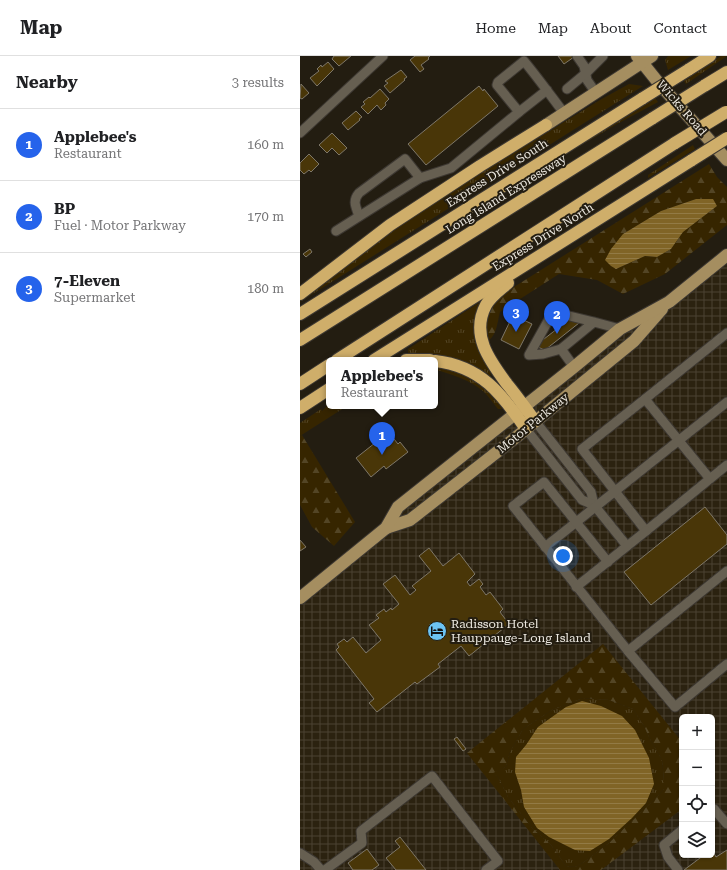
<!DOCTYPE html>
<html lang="en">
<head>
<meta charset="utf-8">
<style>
  body { margin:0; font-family:"Roboto Serif",serif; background:#f6f6f6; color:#202124 }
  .controls { position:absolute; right:12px; bottom:12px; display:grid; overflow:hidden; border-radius:6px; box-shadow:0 1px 3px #0004 }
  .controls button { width:36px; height:36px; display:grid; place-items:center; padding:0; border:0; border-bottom:1px solid #e0e0e0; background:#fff; color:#202124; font:20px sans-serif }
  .you { position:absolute; left:263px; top:500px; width:14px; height:14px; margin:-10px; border:3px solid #fff; border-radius:50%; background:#1a73e8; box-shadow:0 0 0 6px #1a73e833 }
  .badge { display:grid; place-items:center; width:26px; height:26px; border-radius:50%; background:#2563eb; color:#fff; font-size:13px; font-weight:700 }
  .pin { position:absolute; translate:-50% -33px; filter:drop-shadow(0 1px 2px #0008) }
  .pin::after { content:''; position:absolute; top:21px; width:14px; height:12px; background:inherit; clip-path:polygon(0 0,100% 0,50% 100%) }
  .popup { position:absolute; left:26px; top:301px; width:112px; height:52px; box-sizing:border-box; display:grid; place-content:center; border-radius:6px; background:#fff; filter:drop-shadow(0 1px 3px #0005); font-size:13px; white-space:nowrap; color:#757577 }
  .popup b { font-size:15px; color:#202124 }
  .popup::after { content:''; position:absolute; left:50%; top:100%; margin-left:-8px; border:8px solid transparent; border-top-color:#fff }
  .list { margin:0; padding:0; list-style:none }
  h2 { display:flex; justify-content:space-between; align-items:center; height:52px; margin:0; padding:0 16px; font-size:17px }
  h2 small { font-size:13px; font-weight:400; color:#757577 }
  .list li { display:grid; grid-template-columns:26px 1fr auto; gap:12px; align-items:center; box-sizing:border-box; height:72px; padding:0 16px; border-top:1px solid #e0e0e0 }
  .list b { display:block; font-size:15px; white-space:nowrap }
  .list p { margin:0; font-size:13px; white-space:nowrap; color:#757577 }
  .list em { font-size:13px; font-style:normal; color:#757577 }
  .icon { flex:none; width:22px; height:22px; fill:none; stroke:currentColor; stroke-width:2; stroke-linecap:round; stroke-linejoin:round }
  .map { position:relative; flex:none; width:427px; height:814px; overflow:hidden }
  header { display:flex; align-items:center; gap:24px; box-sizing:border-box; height:56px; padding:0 20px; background:#fff; border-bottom:1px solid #e0e0e0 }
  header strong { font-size:19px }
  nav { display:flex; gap:22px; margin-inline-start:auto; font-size:14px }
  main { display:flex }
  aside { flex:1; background:#fff }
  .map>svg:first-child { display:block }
  .industrial { fill:url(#industrial-grid); fill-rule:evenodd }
  .grass { fill:url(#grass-tufts) }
  .forest { fill:url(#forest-firs); fill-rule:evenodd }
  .water { fill:url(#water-rules) }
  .building { fill:#493608; stroke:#7e7769 }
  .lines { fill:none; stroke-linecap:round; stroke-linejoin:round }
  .minor-casing { stroke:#3d3832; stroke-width:11 }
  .major-casing { stroke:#3d3832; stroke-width:14 }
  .highway-casing { stroke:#3d3832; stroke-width:14 }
  .minor { stroke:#665f51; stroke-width:9 }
  .major { stroke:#a58e60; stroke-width:12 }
  .highway { stroke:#cfae6a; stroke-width:12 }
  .highway-bridge-casing { stroke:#3d3832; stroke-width:14; stroke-linecap:butt }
  .highway-bridge { stroke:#cfae6a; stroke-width:12 }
  .labels { text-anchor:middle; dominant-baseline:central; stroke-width:4; stroke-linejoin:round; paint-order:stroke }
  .street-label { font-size:12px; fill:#ece8e0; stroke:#231d11 }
  .poi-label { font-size:12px; fill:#ece8e0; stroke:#231d11; text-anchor:start }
</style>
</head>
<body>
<header>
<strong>Map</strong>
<nav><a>Home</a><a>Map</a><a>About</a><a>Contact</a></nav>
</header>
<main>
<aside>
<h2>Nearby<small>3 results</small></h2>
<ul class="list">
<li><span class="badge">1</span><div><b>Applebee's</b><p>Restaurant</p></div><em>160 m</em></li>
<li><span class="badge">2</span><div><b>BP</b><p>Fuel · Motor Parkway</p></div><em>170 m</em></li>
<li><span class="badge">3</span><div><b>7-Eleven</b><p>Supermarket</p></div><em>180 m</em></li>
</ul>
</aside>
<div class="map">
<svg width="427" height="814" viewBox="0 0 427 814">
  <defs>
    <pattern id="industrial-grid" width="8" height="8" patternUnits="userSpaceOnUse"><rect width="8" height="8" fill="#2b2210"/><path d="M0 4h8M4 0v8" fill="none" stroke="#4a4232"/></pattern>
    <pattern id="grass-tufts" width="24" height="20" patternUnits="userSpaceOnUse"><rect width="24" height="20" fill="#362500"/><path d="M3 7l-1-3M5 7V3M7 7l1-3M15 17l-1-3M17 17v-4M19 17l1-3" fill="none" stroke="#534525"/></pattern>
    <pattern id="forest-firs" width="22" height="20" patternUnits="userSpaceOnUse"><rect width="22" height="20" fill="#362500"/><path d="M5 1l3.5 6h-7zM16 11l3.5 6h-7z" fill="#534525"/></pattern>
    <pattern id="water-rules" width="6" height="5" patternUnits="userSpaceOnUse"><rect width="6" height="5" fill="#806426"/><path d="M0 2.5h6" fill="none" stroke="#927a45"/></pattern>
  </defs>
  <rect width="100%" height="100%" fill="#231d11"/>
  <path class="industrial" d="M427 196V814H0V537L86 472 142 416ZM382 661H412V799H382Z"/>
  <g class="grass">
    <path d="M368 0H391L368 14 365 4Z"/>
    <path d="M421 0H427L386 28 384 25Z"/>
    <path d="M329 28 343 30 0 246V242L82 178 300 44Z"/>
    <path d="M355 42 358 46 319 67 285 87 292 80Z"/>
    <path d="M393 89 395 93 348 122V119Z"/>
    <path d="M180 246C170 276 172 290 191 315L190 321C161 303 142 297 108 297V293Z"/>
    <path d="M135 309C162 317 189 325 202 353H198C194 348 189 341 184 336 172 325 150 317 135 314Z"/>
    <path d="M29 348V350H47L0 380V367L21 353 22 355Z"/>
    <path d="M283 642 309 644 333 653 344 670 350 683 362 704 364 725V733L357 741 309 787 284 806 275 811 266 810 251 789 232 772 208 741 198 721 192 717 206 711 210 696 223 673 252 654Z"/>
  </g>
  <g class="forest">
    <path d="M409 108 417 121 427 131V169L365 218 323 238 297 224 259 218 200 256C197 267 197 281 186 286 186 264 188 251 206 236ZM396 143 417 150 383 176 371 193 357 201 345 200 316 213 323 178 361 155Z"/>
    <path d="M2 379 55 466 34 490 12 471 0 449V380Z"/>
    <path d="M303 588 382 686V753L301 814H260L167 697ZM283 642 309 644 333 653 344 670 350 683 362 704 364 725V733L357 741 309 787 284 806 275 811 266 810 251 789 232 772 208 741 198 721 193 717 206 711 210 696 223 673 252 654Z"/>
  </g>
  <g class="water">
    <path d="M396 143H413L417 150 383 176 371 193 357 201 345 200 316 213 311 210 305 204 311 193 323 178 361 155Z"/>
    <path d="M282 645 301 650 322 660 335 674 349 702 354 728 346 747 332 762 309 783 290 795 275 794 249 781 237 772 224 751 221 734 215 716 216 701 226 689 238 671 266 651Z"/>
  </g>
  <g class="building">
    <path d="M34 0H51L39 10 32 3Z"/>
    <path d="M115 0H130L128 2 129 3 121 9 124 13 120 16 110 4Z"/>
    <path d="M258 0H273L274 1 264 8Z"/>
    <path d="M28 6 34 13 17 30 10 22 19 15 17 13 21 9 22 11Z"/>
    <path d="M101 14 107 21 104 23 105 24 90 37 84 30 88 27 85 25Z"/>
    <path d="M1 28 9 37 2 43 0 42Z"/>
    <path d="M179 30 183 35 184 33 198 50 126 109 108 88Z"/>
    <path d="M80 33 89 43 85 47 86 49 81 54 77 49 68 58 61 51 65 48 63 46 69 41 70 42Z"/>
    <path d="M56 55 62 61 59 63 60 64 48 74 42 67Z"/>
    <path d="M32 77 47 92 39 99 32 92 27 97 19 89Z"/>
    <path d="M9 98 19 108 11 116 9 114 4 118 0 114V107Z"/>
    <path d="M10 193 12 196 6 201 3 198Z"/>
    <path d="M213 259 232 268 219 293 201 284Z"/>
    <path d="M271 262 279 267 245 294 235 290Z"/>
    <path d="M85 379 91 386 94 383 98 388 100 386 108 396 86 413 84 410 71 421 56 402Z"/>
    <path d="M405 451 427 479V488L351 549 324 516Z"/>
    <path d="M0 484 6 491 0 495Z"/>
    <path d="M129 492 143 510 159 497 175 518 167 526 170 530 179 523 183 528 180 531 186 539 190 536 203 553 200 556 209 568 169 600 161 590 138 608 140 611 117 628 115 626 77 656 69 647 74 643 36 594 39 591 37 588 44 583 47 586 53 581 66 597 81 584 69 569 79 562 76 559 84 553 86 556 91 552 92 554 99 548 83 528 95 519 110 539 116 534 112 530 131 515 119 500Z"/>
    <path d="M157 681 166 693 163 695 154 683Z"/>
    <path d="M100 781 126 814H96L86 802 100 791 95 785Z"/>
    <path d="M67 793 79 809 72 814H53L48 807Z"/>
    <path d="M412 794 416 801 427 794V814H384L404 799H412Z"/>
  </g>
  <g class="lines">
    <g class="minor-casing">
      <g id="minor">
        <path d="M277 0 284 10 287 24 296 37"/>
        <path d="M267 33 285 18 303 0"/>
        <path d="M247 34 219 56 197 29 198 26 224 5C238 22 251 40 264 57"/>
        <path d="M0 77 83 0"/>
        <path d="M59 160C56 151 52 145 59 137L105 103 120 122"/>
        <path d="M36 175 120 122 151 112 219 56"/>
        <path d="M294 266 261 293 243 298 229 299 253 256 294 266 320 273"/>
        <path d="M261 293 274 311"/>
        <path d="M345 343 427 277"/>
        <path d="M235 365 291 436 294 449 327 490"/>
        <path d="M226 373 282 444 294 449"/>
        <path d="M410 423 345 343 282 393 346 475 427 409"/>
        <path d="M245 491 427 346"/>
        <path d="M308 506 244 426 213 450 328 595"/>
        <path d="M427 515 328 595 375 651 427 608"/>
        <path d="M276 531 346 475"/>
        <path d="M412 755 414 753 427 768"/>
        <path d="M0 797 14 806 21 814"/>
        <path d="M25 814 62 787 61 775 132 720 198 805 186 814"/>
        <path d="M378 814 368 801 364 789 382 774"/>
      </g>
    </g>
    <g class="major-casing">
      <g id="major">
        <path d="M337 0 357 25 427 104"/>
        <path d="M246 69 352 0"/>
        <path d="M86 472 110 464 215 382 334 285 362 253"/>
        <path d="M0 542 86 472 98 451 274 311 320 273 369 246 427 199"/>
      </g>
    </g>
    <g class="highway-casing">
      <g id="highway">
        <path d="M388 14 410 0"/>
        <path d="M404 30 427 16"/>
        <path d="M208 227C200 234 191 240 186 249 170 279 190 305 207 328 217 340 226 353 235 365"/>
        <path d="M0 238 90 169 180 110 246 69"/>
        <path d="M0 258 343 42"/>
        <path d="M0 284 353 62"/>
        <path d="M37 304 375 87"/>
        <path d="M74 304 392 104"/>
        <path d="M106 304H130"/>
        <path d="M135 305C181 310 202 338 226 373"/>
        <path d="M0 328 29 309"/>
        <path d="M0 352 29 333"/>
      </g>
    </g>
    <use href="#minor" class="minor"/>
    <use href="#major" class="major"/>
    <use href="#highway" class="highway"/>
    <g class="highway-bridge-casing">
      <g id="highway-bridge">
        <path d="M343 42 388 14"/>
        <path d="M353 62 404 30"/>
        <path d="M375 87 426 56"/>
        <path d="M392 104 427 82"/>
      </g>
    </g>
    <use href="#highway-bridge" class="highway-bridge"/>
  </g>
  <defs>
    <g id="hotel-disc" transform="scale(1)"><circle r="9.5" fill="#6cc3f2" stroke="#231d11"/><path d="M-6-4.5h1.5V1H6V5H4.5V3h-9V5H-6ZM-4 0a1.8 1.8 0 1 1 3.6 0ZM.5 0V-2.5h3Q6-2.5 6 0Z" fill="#111"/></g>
  </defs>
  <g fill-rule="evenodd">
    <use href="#hotel-disc" x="137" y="575"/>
  </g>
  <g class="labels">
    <g class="street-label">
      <text transform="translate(382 52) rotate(49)">Wicks Road</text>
      <text transform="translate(197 117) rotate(-32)">Express Drive South</text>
      <text transform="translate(206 138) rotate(-32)">Long Island Expressway</text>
      <text transform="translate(243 181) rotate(-32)">Express Drive North</text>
      <text transform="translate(233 367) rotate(-39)">Motor Parkway</text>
    </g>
    <g class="poi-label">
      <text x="151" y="568">Radisson Hotel<tspan x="151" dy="14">Hauppauge-Long Island</tspan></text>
    </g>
  </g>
</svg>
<div class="controls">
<button>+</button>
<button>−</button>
<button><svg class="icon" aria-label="locate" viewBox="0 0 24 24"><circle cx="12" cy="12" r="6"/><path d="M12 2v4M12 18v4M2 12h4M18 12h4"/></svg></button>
<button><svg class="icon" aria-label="layers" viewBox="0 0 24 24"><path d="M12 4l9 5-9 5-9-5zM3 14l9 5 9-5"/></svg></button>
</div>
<div class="you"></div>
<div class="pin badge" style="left:82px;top:399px">1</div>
<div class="popup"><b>Applebee's</b>Restaurant</div>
<div class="pin badge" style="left:257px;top:278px">2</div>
<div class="pin badge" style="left:216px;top:276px">3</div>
</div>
</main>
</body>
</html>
